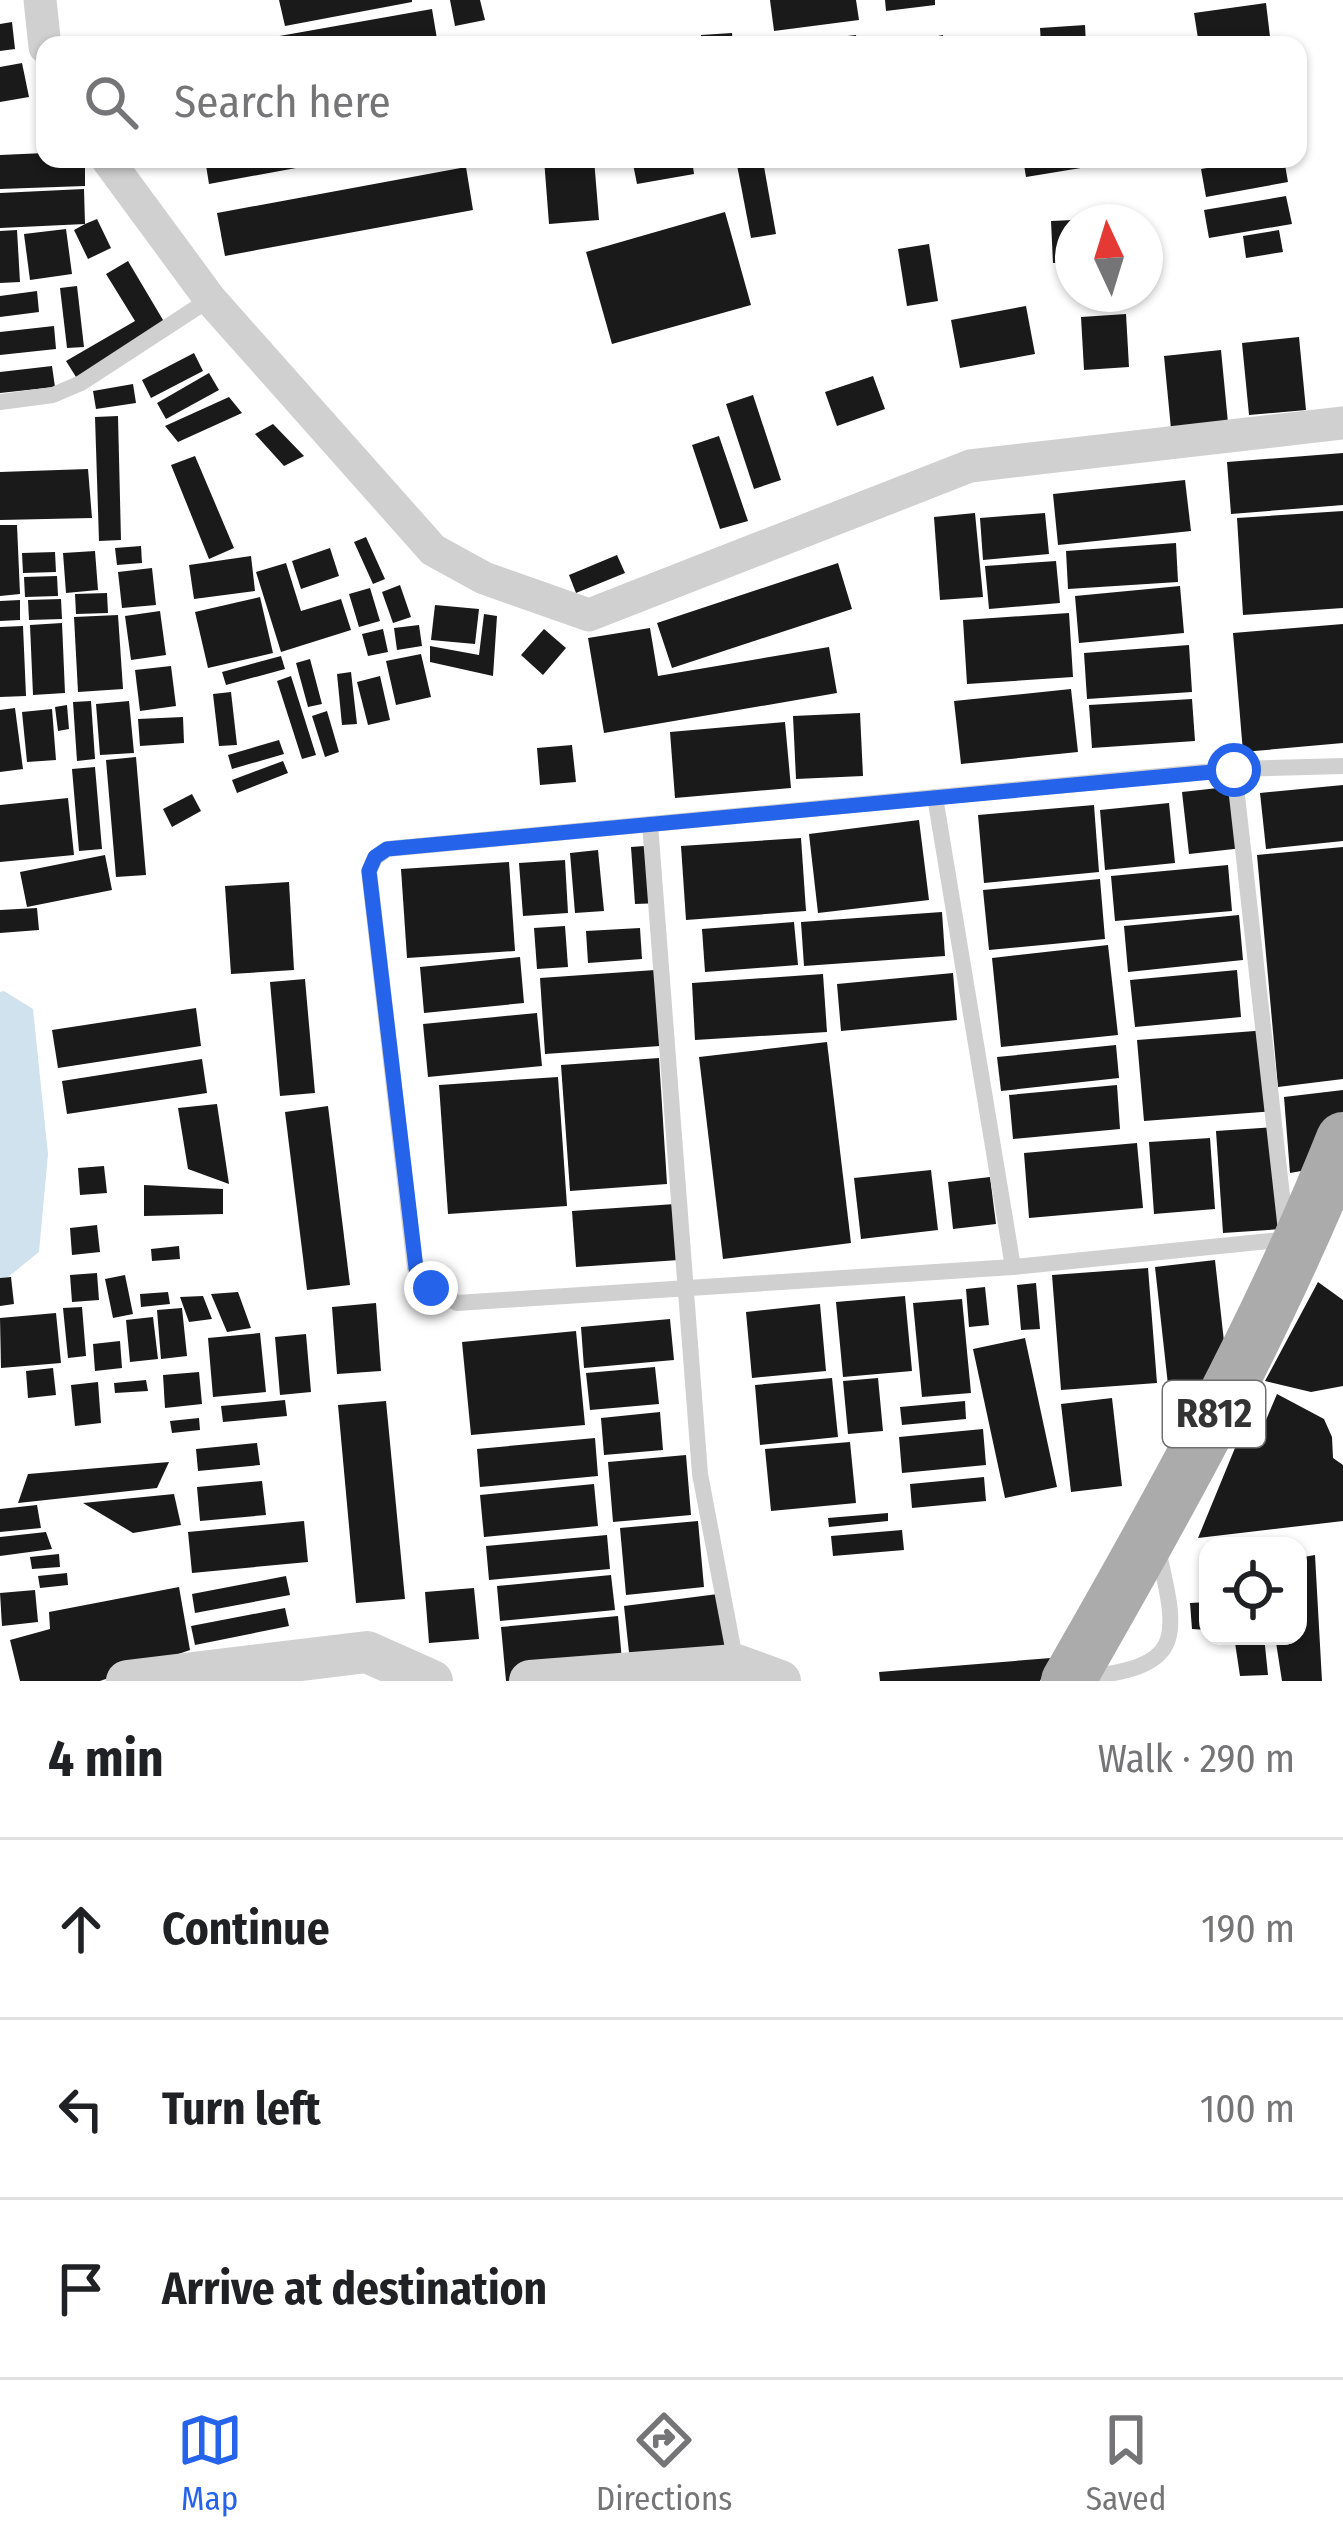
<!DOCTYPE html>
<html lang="en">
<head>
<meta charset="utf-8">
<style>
  body { margin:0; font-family:"Fira Sans Condensed",sans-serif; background:#f2f2f2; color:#202124 }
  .controls { position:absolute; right:36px; bottom:36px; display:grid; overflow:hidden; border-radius:24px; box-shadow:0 3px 9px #0004 }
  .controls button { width:108px; height:108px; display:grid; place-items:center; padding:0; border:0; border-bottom:3px solid #e0e0e0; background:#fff; color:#202124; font:60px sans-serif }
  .compass { position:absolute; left:1055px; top:204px; width:108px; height:108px; border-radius:50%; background:#fff; box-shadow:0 3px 9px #0004; rotate:356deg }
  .stop { position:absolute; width:36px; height:36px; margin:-27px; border:9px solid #2563eb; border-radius:50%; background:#fff }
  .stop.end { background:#2563eb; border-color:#fff; box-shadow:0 3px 12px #0008 }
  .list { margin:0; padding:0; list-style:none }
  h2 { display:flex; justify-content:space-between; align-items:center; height:156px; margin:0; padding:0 48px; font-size:51px }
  h2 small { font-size:39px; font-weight:400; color:#757577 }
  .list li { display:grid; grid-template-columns:78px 1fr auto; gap:36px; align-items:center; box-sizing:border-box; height:180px; padding:0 48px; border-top:3px solid #e0e0e0 }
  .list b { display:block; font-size:45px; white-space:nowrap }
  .list em { font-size:39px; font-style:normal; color:#757577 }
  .icon { flex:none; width:66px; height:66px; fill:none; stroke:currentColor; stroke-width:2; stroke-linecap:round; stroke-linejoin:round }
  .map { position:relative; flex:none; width:1343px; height:1681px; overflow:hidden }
  .search { position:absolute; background:#fff; box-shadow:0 3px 9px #0004; left:36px; right:36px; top:36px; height:132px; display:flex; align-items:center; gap:30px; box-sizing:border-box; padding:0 42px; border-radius:24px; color:#757577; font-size:45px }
  .sheet { height:696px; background:#fff }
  nav { display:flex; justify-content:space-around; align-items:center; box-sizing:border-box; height:168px; border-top:3px solid #e0e0e0; background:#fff; font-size:33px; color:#757577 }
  nav a { display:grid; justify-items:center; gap:6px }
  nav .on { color:#2563eb }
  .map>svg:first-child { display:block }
  .water { fill:#cfe2ee }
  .building { fill:#1a1a1a }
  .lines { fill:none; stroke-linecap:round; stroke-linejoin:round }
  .service { stroke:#d0d0d0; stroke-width:16 }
  .minor { stroke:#d0d0d0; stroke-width:33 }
  .tertiary { stroke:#d0d0d0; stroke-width:42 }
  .primary { stroke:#ababab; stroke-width:54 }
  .route { stroke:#2563eb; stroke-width:15 }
  .labels { text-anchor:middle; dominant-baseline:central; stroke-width:12; stroke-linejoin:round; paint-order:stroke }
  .shield { fill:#fff; stroke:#707070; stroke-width:3 }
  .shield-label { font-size:39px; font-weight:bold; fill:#333 }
</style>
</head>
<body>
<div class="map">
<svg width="1343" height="1681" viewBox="0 0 1343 1681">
  <rect width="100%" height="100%" fill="#fff"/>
  <path class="water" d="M4 991 33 1009 48 1154 39 1252 8 1277 0 1278V992Z"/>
  <g class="building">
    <path d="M279 0H412V2L285 26Z"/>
    <path d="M450 0H480L485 20 455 26Z"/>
    <path d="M770 0H856L859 20 774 31Z"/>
    <path d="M885 0H935V5L886 11Z"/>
    <path d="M1266 3 1271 45H1199L1194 13Z"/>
    <path d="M432 9 438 45H240V43Z"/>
    <path d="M12 22 15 49 0 51V24Z"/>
    <path d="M1085 25 1086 45H1041L1040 28Z"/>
    <path d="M732 33 733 45H701V35Z"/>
    <path d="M856 35 857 45H795V42Z"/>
    <path d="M943 35 944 45H901V43Z"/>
    <path d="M22 63 29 97 0 102V67Z"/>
    <path d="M45 153V159H85V186L0 189V155Z"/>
    <path d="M205 159H333L334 161 209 184Z"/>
    <path d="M544 159H594L599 220 549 224Z"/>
    <path d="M632 159H692L694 174 637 184Z"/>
    <path d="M1023 159H1098L1099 165 1026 177Z"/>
    <path d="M1261 159H1284L1288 182 1206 197 1201 169Z"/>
    <path d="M763 161 776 234 751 238 737 165Z"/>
    <path d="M466 167 473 210 225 256 217 213Z"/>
    <path d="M84 189 85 224 97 219 111 248 88 259 74 230 85 224 0 228V193Z"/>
    <path d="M1286 196 1292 224 1209 238 1204 210Z"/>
    <path d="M725 212 751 305 612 344 586 252Z"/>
    <path d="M1073 220V262L1053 263 1051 221Z"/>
    <path d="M66 229 72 274 30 280 24 234Z"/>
    <path d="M17 230 20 282 0 283V231Z"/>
    <path d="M1279 230 1283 252 1246 258 1243 236Z"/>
    <path d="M929 244 938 301 907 306 898 249Z"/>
    <path d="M128 261 166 325 76 377 66 361 135 321 106 274Z"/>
    <path d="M77 286 84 347 67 348 60 288Z"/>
    <path d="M37 291 39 312 0 317V296Z"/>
    <path d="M1026 306 1035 354 960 368 951 320Z"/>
    <path d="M1126 314 1129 367 1084 370 1081 317Z"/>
    <path d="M54 326 56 349 0 355V332Z"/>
    <path d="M1299 337 1306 410 1249 415 1242 343Z"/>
    <path d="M1221 350 1228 423 1171 429 1164 356Z"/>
    <path d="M194 353 203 371 151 398 142 380Z"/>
    <path d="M52 366 55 387 0 393V372Z"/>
    <path d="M209 373 219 390 166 419 157 403Z"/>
    <path d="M873 376 885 409 837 426 825 392Z"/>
    <path d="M133 384 136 403 96 409 93 391Z"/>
    <path d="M753 395 781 480 754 489 726 404Z"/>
    <path d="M229 397 242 413 178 442 165 426Z"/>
    <path d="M118 416 121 540 99 541 95 417Z"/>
    <path d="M273 424 304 456 284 466 255 434Z"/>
    <path d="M719 436 748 521 720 529 692 445Z"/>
    <path d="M1343 453V505L1231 514 1227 462Z"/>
    <path d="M195 456 234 548 209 559 171 465Z"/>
    <path d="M88 469 92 518 0 520V472Z"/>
    <path d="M1185 480 1191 531 1058 545 1053 494Z"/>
    <path d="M1343 511V608L1243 615 1237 518Z"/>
    <path d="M975 513 983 597 940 600 934 517Z"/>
    <path d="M1045 513 1049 554 983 560 980 518Z"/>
    <path d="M0 525H17L20 594 0 596Z"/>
    <path d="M366 537 385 579 373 584 354 542Z"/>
    <path d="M1176 543 1178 582 1068 589 1066 551Z"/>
    <path d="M141 546 142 563 117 565 115 548Z"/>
    <path d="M330 548 339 576 301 589 292 561Z"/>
    <path d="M95 551 98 590 66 593 63 553Z"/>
    <path d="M55 552 56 572 23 573 22 553Z"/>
    <path d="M617 555 625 573 576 593 569 575Z"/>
    <path d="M251 556 255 591 194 599 189 565Z"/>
    <path d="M1056 561 1060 603 989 609 985 566Z"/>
    <path d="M286 563 301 611 341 599 351 630 281 652 256 572Z"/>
    <path d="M838 563 852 609 672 668 657 623Z"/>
    <path d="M152 568 156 605 122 608 118 572Z"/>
    <path d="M57 576 58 596 25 597 24 577Z"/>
    <path d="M400 585 411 617 393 623 382 592Z"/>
    <path d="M1180 586 1184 633 1079 643 1075 596Z"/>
    <path d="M370 588 380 621 359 627 349 594Z"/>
    <path d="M107 593 108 613 76 614 75 594Z"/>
    <path d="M260 597 273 653 208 668 195 612Z"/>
    <path d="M61 599 62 619 29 620 28 600Z"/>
    <path d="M20 600V620L0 621V601Z"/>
    <path d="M435 605 479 609 475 644 431 640Z"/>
    <path d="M160 611 166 655 131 660 125 616Z"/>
    <path d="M1069 613 1073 677 967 684 963 620Z"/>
    <path d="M484 614 497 616 493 676 430 662V646L479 655Z"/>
    <path d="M118 615 123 689 78 692 74 617Z"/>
    <path d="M62 623 65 693 33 695 30 625Z"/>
    <path d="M1343 624V743L1243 752 1233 633Z"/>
    <path d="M419 625 422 646 397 650 394 628Z"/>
    <path d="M23 626 26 696 0 697V627Z"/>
    <path d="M650 628 658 676 829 647 837 693 604 733 588 638Z"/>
    <path d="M383 629 388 652 368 656 362 634Z"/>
    <path d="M544 629 566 648 543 675 521 655Z"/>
    <path d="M1189 645 1192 692 1087 699 1084 653Z"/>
    <path d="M421 654 431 697 396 705 386 661Z"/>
    <path d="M281 656 285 669 226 685 222 672Z"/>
    <path d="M310 659 322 704 308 707 296 663Z"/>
    <path d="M171 666 176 706 140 711 135 670Z"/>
    <path d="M351 672 357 724 342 725 337 674Z"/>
    <path d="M291 676 316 755 302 759 277 681Z"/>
    <path d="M380 676 390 720 368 725 357 682Z"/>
    <path d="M1071 689 1078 752 961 764 954 701Z"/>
    <path d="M231 692 237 745 219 746 213 694Z"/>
    <path d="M1192 699 1195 741 1092 748 1089 705Z"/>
    <path d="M91 701 95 759 77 761 73 702Z"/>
    <path d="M129 701 134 753 100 755 96 704Z"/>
    <path d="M67 705 69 729 58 731 55 707Z"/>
    <path d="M15 708 23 769 0 772V710Z"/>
    <path d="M52 709 56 760 27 762 22 712Z"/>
    <path d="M327 711 339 752 325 757 312 716Z"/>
    <path d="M860 713 863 776 796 779 793 716Z"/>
    <path d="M183 717 184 743 140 746 138 719Z"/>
    <path d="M785 722 791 788 675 798 670 732Z"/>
    <path d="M279 740 284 754 232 769 228 755Z"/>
    <path d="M572 745 576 782 540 785 537 748Z"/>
    <path d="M136 757 146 875 116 877 106 760Z"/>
    <path d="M283 761 288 773 237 793 232 780Z"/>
    <path d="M95 767 102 849 79 851 72 769Z"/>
    <path d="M1343 785V841L1266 849 1260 793Z"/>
    <path d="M1236 786 1243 848 1189 854 1182 792Z"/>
    <path d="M192 794 201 811 172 827 163 809Z"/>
    <path d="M68 798 74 855 0 862V805Z"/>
    <path d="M1169 803 1175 863 1105 870 1100 810Z"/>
    <path d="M1094 805 1099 872 984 883 978 815Z"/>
    <path d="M919 820 929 900 818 913 809 834Z"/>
    <path d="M801 838 806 911 686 920 681 846Z"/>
    <path d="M658 845 662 903 635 904 631 847Z"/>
    <path d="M1343 847V1079L1278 1087 1257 855Z"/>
    <path d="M598 850 604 911 575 913 570 853Z"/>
    <path d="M105 855 112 890 27 907 20 872Z"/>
    <path d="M565 860 568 913 523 916 519 863Z"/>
    <path d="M509 862 515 951 407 958 401 869Z"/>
    <path d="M1228 865 1232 911 1115 921 1111 876Z"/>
    <path d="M1100 879 1105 939 989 950 983 890Z"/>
    <path d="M289 882 294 970 231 974 225 886Z"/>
    <path d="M37 908 39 930 0 933V910Z"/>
    <path d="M942 912 945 956 804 966 801 922Z"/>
    <path d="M1239 915 1243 960 1128 972 1124 926Z"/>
    <path d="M794 922 798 965 705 972 702 929Z"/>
    <path d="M565 926 568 967 537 969 534 928Z"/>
    <path d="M640 928 642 959 588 963 586 931Z"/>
    <path d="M1108 945 1118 1035 1001 1047 992 958Z"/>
    <path d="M520 957 524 1003 424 1013 420 967Z"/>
    <path d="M655 970 660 1046 545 1054 540 978Z"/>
    <path d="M1237 970 1241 1017 1135 1027 1130 980Z"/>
    <path d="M953 973 957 1020 841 1031 837 984Z"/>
    <path d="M823 974 827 1032 695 1040 692 983Z"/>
    <path d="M305 979 315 1093 280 1096 270 982Z"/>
    <path d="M196 1008 201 1046 58 1068 52 1030Z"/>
    <path d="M537 1013 542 1066 428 1077 423 1024Z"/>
    <path d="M1268 1030 1274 1111 1144 1121 1137 1040Z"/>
    <path d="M827 1042 851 1243 723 1259 699 1057Z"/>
    <path d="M1116 1045 1119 1078 1001 1091 997 1057Z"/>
    <path d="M659 1058 667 1184 570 1191 561 1065Z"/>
    <path d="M202 1059 207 1093 67 1114 62 1081Z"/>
    <path d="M558 1077 567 1206 448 1214 439 1085Z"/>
    <path d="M1117 1085 1120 1129 1013 1139 1009 1095Z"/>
    <path d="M1343 1090V1117L1318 1168 1290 1173 1284 1097Z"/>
    <path d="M217 1104 229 1184 188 1169 178 1108Z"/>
    <path d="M328 1106 350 1285 307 1290 285 1112Z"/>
    <path d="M1275 1127 1282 1229 1223 1233 1216 1131Z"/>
    <path d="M1210 1138 1215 1209 1154 1214 1149 1142Z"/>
    <path d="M1137 1143 1143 1208 1029 1218 1024 1153Z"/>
    <path d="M104 1166 107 1193 80 1195 78 1168Z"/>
    <path d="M931 1170 938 1230 861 1239 854 1178Z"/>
    <path d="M990 1177 996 1224 953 1229 948 1182Z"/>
    <path d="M144 1185 223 1189V1214L144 1216Z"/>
    <path d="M675 1204 679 1260 576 1267 572 1211Z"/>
    <path d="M97 1225 100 1252 72 1255 70 1228Z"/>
    <path d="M179 1246 180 1259 152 1261 151 1249Z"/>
    <path d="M1215 1260 1230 1396 1170 1403 1155 1267Z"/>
    <path d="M1148 1268 1157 1383 1061 1390 1052 1275Z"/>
    <path d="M97 1273 99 1300 72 1302 70 1275Z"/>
    <path d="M125 1275 133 1314 113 1318 105 1279Z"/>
    <path d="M11 1277 14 1304 0 1306V1278Z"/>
    <path d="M1318 1282 1343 1300V1386L1311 1392 1265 1381Z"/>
    <path d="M1036 1283 1040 1329 1021 1330 1017 1285Z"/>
    <path d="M985 1287 989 1325 969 1327 966 1289Z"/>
    <path d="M168 1292 170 1304 141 1307 140 1294Z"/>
    <path d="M238 1292 251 1328 227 1332 211 1294Z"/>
    <path d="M203 1296 212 1319 189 1322 180 1297Z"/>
    <path d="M905 1296 912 1371 843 1377 836 1302Z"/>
    <path d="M962 1299 971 1393 922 1397 913 1303Z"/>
    <path d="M376 1303 381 1371 337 1374 332 1307Z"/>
    <path d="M820 1304 826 1371 752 1378 746 1312Z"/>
    <path d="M82 1307 86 1356 68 1358 63 1308Z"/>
    <path d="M182 1308 187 1356 161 1359 157 1310Z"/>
    <path d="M56 1313 61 1363 1 1368 0 1318Z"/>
    <path d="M153 1317 158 1359 130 1362 126 1320Z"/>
    <path d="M670 1319 674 1360 584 1368 581 1327Z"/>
    <path d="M576 1331 585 1425 471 1435 462 1342Z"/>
    <path d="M260 1333 266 1392 213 1397 208 1338Z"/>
    <path d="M306 1334 311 1392 280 1395 275 1337Z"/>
    <path d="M1025 1338 1057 1487 1005 1498 973 1349Z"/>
    <path d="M120 1341 122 1368 95 1371 93 1344Z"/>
    <path d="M655 1367 659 1404 590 1410 586 1373Z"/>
    <path d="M53 1368 56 1395 28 1398 26 1371Z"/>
    <path d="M199 1372 202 1404 165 1408 163 1375Z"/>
    <path d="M832 1378 838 1437 760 1445 755 1385Z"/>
    <path d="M878 1378 883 1431 848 1434 843 1381Z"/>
    <path d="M146 1380 148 1391 115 1393 114 1383Z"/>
    <path d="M98 1382 101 1423 75 1426 71 1385Z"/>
    <path d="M1277 1394 1324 1419 1332 1437 1333 1458 1343 1465V1521L1198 1538 1244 1426 1266 1420Z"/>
    <path d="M1112 1398 1122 1486 1071 1492 1061 1404Z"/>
    <path d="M285 1400 287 1416 223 1422 221 1406Z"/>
    <path d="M386 1401 405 1599 356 1603 338 1405Z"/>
    <path d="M965 1401 966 1419 902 1425 900 1407Z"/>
    <path d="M660 1412 663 1450 604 1455 601 1418Z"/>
    <path d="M199 1418 200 1430 172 1433 170 1421Z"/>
    <path d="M983 1429 986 1465 902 1473 899 1437Z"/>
    <path d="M595 1438 598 1476 480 1487 477 1449Z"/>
    <path d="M850 1442 856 1503 771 1511 765 1449Z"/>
    <path d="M257 1443 260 1465 198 1471 196 1449Z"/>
    <path d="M686 1455 691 1515 613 1522 608 1462Z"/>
    <path d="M169 1462 157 1488 18 1503 28 1474Z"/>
    <path d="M984 1477 986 1501 912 1508 910 1484Z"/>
    <path d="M262 1481 266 1515 200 1521 197 1487Z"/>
    <path d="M594 1484 598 1526 484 1537 480 1495Z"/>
    <path d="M174 1494 181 1525 133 1533 83 1503Z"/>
    <path d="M37 1505 41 1528 0 1532V1509Z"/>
    <path d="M888 1513V1521L829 1527 828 1518Z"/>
    <path d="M304 1521 308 1562 192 1573 188 1532Z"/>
    <path d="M698 1521 704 1587 626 1595 620 1528Z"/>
    <path d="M902 1530 904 1550 833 1556 831 1536Z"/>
    <path d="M46 1532 52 1549 0 1556V1537Z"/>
    <path d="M607 1535 610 1569 489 1580 486 1546Z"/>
    <path d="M59 1554 60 1567 32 1569 30 1557Z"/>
    <path d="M1315 1555 1322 1681H1282L1275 1636H1298V1558Z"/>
    <path d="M67 1573 68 1585 40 1588 38 1576Z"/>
    <path d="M611 1575 615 1610 500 1621 497 1586Z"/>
    <path d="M286 1576 290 1595 195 1613 192 1594Z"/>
    <path d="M179 1587 190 1650 100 1681H20L10 1640 50 1629 49 1612Z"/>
    <path d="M474 1588 479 1639 429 1643 425 1592Z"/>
    <path d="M35 1590 38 1622 2 1626 0 1593Z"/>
    <path d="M718 1594 730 1658 631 1671 624 1606Z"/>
    <path d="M1208 1602V1630L1192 1629 1190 1603Z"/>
    <path d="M285 1608 289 1626 195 1645 191 1626Z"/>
    <path d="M618 1616 623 1672 506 1681 501 1627Z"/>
    <path d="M1234 1636H1264L1268 1675 1240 1676Z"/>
    <path d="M1051 1658 1040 1681H880L879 1672Z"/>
  </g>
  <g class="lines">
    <g class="service">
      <path d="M0 402 53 395 81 383 210 299"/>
      <path d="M1234 769 1286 1231"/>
      <path d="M935 797 1013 1267"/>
      <path d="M650 824 700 1474 736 1664"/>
      <path d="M1289 1239 1013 1267 457 1303 431 1289 415 1268 369 871 375 858 387 849 1234 769 1343 766"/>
      <path d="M1079 1678C1183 1667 1180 1643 1158 1550"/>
    </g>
    <g class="minor">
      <path d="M40 0 45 47"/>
      <path d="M107 159 210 299 433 550 484 578 589 615 970 466 1343 423"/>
    </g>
    <g class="tertiary">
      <path d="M127 1681 367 1652 432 1681"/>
      <path d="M530 1681 736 1665 780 1681"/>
    </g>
    <path class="primary" d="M1068 1681C1169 1505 1268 1327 1343 1139"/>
  </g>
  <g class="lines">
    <path class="route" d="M431 1288 416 1268 369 871 375 857 387 849 1234 770"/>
  </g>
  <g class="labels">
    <rect class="shield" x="1163" y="1381" width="102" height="66" rx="9"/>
    <g class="shield-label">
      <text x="1214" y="1414">R812</text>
    </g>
  </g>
</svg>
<div class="controls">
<button><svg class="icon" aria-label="locate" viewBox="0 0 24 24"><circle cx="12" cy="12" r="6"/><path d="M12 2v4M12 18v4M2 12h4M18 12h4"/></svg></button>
</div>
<svg class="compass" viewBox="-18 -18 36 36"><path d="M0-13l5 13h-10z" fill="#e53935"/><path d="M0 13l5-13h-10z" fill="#757577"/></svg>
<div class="stop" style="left:1234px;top:770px"></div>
<div class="stop end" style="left:431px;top:1288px"></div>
<div class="search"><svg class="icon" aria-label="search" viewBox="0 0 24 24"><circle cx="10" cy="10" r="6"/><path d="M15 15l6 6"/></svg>Search here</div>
</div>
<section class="sheet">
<h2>4 min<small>Walk · 290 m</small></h2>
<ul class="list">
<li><svg class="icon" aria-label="ahead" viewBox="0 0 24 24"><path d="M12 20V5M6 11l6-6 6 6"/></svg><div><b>Continue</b></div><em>190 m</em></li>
<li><svg class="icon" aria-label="left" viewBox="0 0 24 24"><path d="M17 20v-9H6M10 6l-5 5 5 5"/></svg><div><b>Turn left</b></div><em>100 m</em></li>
<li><svg class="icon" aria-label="arrive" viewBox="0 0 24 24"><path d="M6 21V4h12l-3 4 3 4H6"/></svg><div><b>Arrive at destination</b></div></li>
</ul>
</section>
<nav>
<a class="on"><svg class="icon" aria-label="map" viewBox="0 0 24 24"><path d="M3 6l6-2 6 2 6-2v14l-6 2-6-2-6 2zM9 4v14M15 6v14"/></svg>Map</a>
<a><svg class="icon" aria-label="directions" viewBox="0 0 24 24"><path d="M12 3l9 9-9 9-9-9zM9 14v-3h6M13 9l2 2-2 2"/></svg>Directions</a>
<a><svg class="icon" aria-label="saved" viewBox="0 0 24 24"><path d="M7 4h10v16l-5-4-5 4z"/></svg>Saved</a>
</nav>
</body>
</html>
